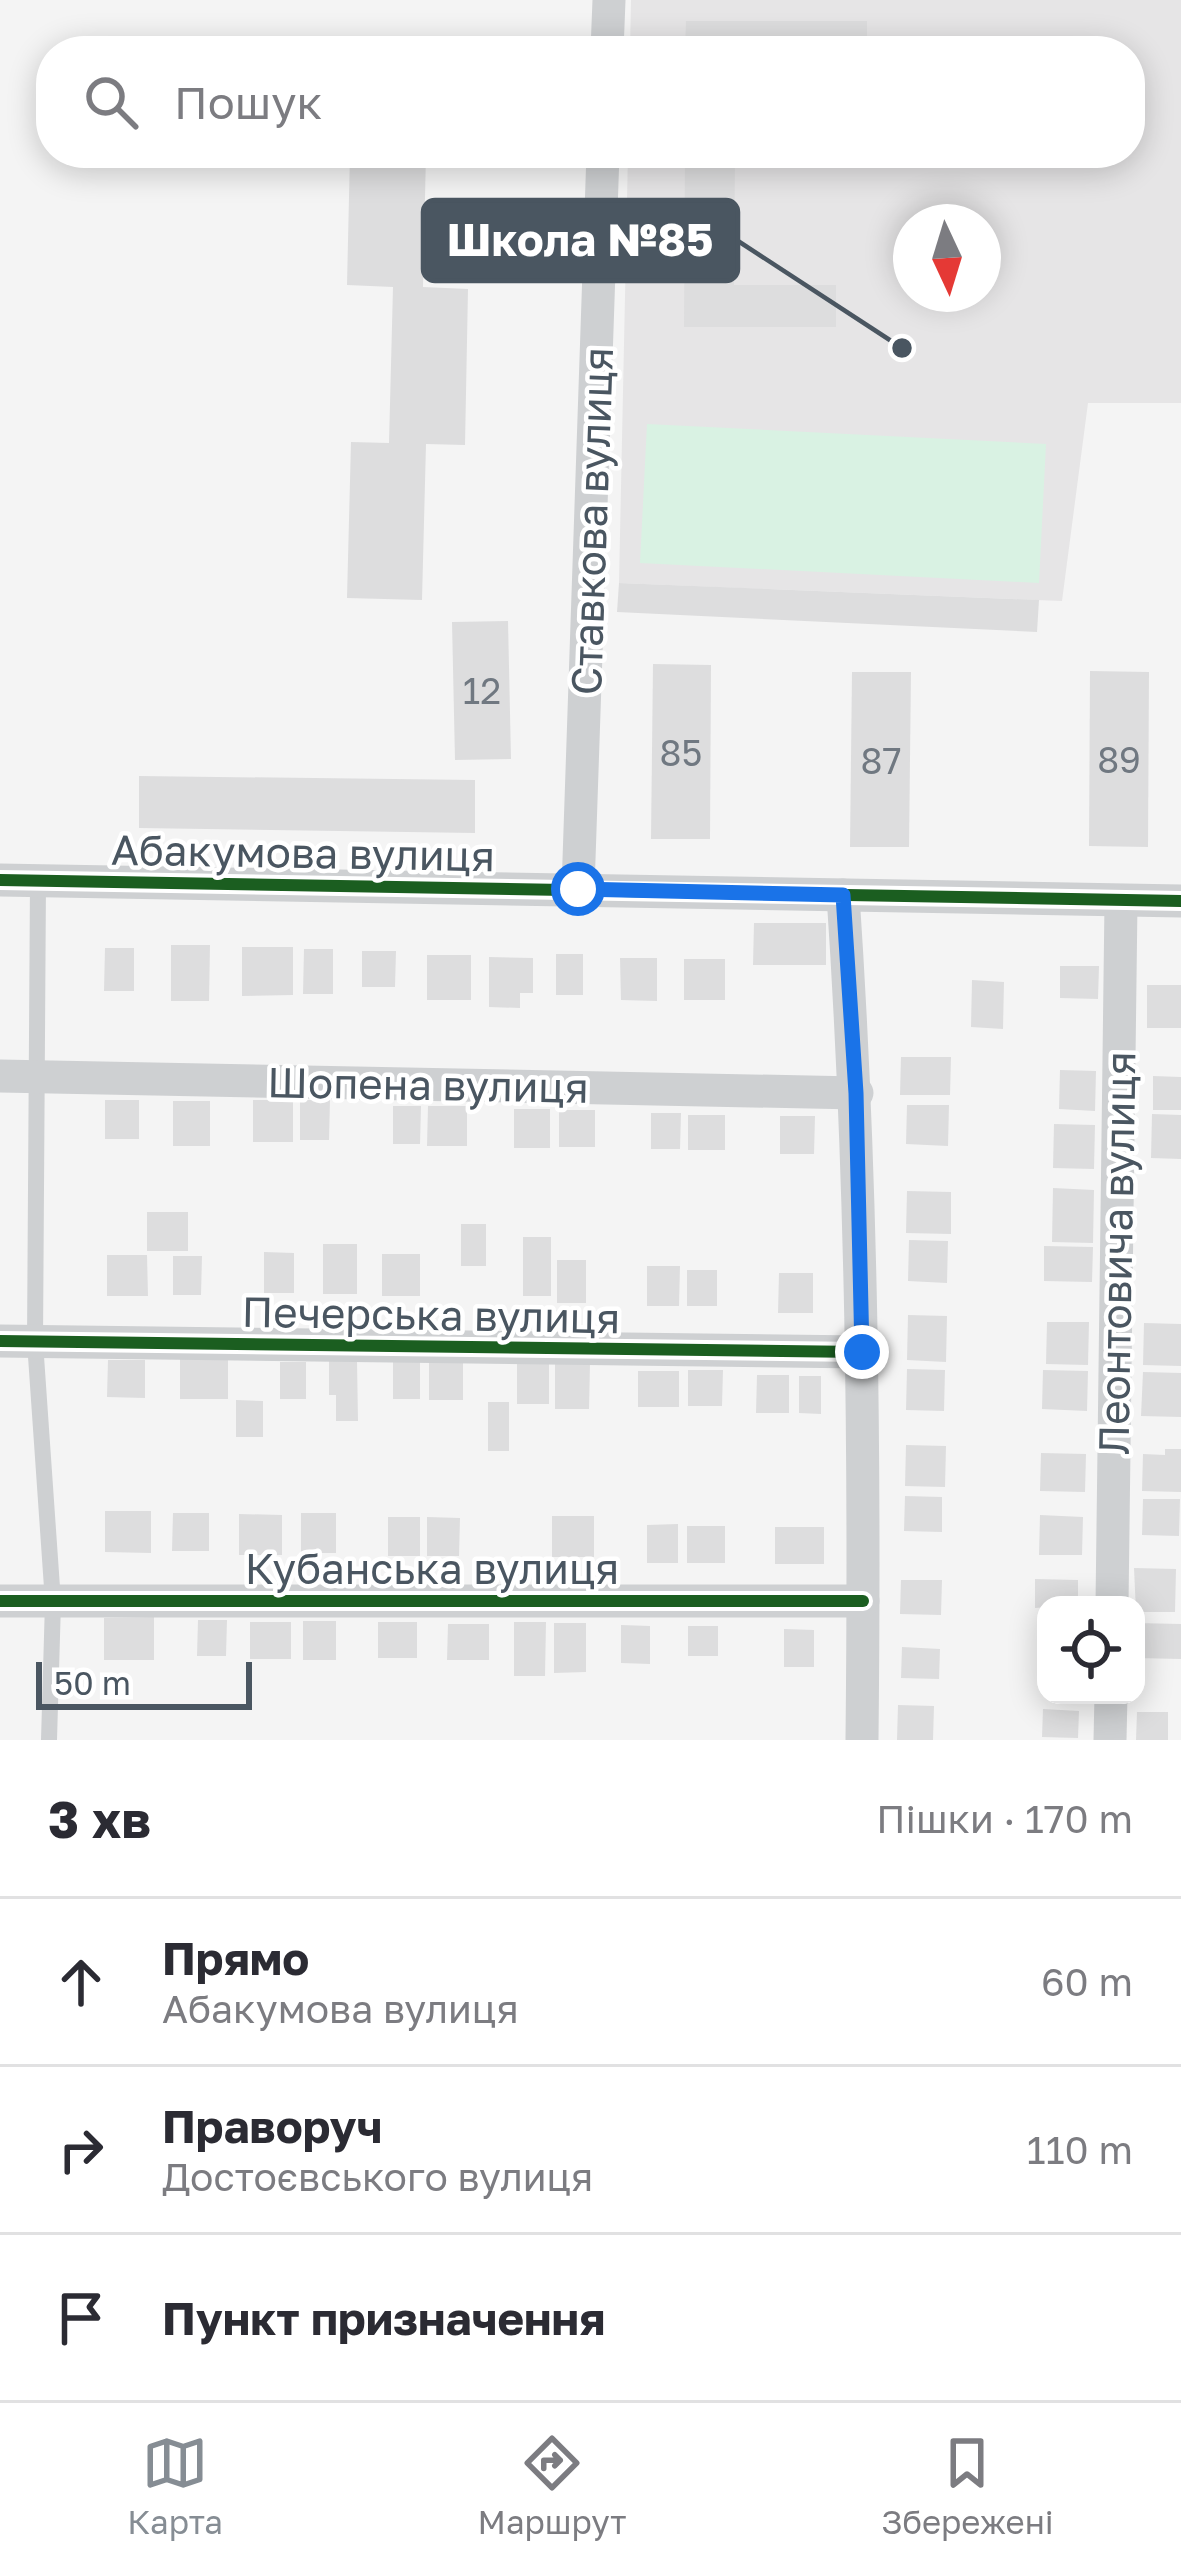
<!DOCTYPE html>
<html lang="uk">
<head>
<meta charset="utf-8">
<style>
  body { margin:0; font-family:"Golos Text",sans-serif; background:#f7f7f7; color:#2b2b33 }
  .controls { position:absolute; right:36px; bottom:36px; display:grid; overflow:hidden; border-radius:24px; box-shadow:0 6px 30px #0003 }
  .controls button { width:108px; height:108px; display:grid; place-items:center; padding:0; border:0; border-bottom:3px solid #e1e1e2; background:#fff; color:#2b2b33; font:60px sans-serif }
  .compass { position:absolute; left:893px; top:204px; width:108px; height:108px; border-radius:50%; background:#fff; box-shadow:0 6px 30px #0003; rotate:176deg }
  .scale { position:absolute; left:36px; bottom:30px; width:216px; box-sizing:border-box; padding-left:12px; border:6px solid #4a5661; border-top:0; font-size:33px; line-height:42px; white-space:nowrap; color:#4a5661; -webkit-text-stroke:9px #fff; paint-order:stroke }
  .stop { position:absolute; width:36px; height:36px; margin:-27px; border:9px solid #1a73e8; border-radius:50%; background:#fff }
  .stop.end { background:#1a73e8; border-color:#fff; box-shadow:0 3px 12px #0008 }
  .list { margin:0; padding:0; list-style:none }
  h2 { display:flex; justify-content:space-between; align-items:center; height:156px; margin:0; padding:0 48px; font-size:51px }
  h2 small { font-size:39px; font-weight:400; color:#7c7c81 }
  .list li { display:grid; grid-template-columns:78px 1fr auto; gap:36px; align-items:center; box-sizing:border-box; height:168px; padding:0 48px; border-top:3px solid #e1e1e2 }
  .list b { display:block; font-size:45px; white-space:nowrap }
  .list p { margin:0; font-size:39px; white-space:nowrap; color:#7c7c81 }
  .list em { font-size:39px; font-style:normal; color:#7c7c81 }
  .icon { flex:none; width:66px; height:66px; fill:none; stroke:currentColor; stroke-width:2; stroke-linecap:round; stroke-linejoin:round }
  .map { position:relative; flex:none; width:1181px; height:1740px; overflow:hidden }
  .search { position:absolute; background:#fff; box-shadow:0 6px 30px #0003; left:36px; right:36px; top:36px; height:132px; display:flex; align-items:center; gap:30px; box-sizing:border-box; padding:0 42px; border-radius:48px; color:#7c7c81; font-size:45px }
  .sheet { height:660px; background:#fff }
  nav { display:flex; justify-content:space-around; align-items:center; box-sizing:border-box; height:168px; border-top:3px solid #e1e1e2; background:#fff; font-size:33px; color:#7c7c81 }
  nav a { display:grid; justify-items:center; gap:6px }
  nav .on { color:#868d94 }
  .map>svg:first-child { display:block }
  .education { fill:#e6e5e6; fill-rule:evenodd }
  .green { fill:#d9f2e3 }
  .building { fill:#ddddde }
  .lines { fill:none; stroke-linecap:round; stroke-linejoin:round }
  .service { stroke:#ced0d2; stroke-width:16 }
  .minor { stroke:#ced0d2; stroke-width:33 }
  .cycleway-casing { stroke:#fff; stroke-width:20 }
  .cycleway { stroke:#1b5e20; stroke-width:12 }
  .route { stroke:#1a73e8; stroke-width:15 }
  .labels { text-anchor:middle; dominant-baseline:central; stroke-width:9; stroke-linejoin:round; paint-order:stroke }
  .number-label { font-size:36px; fill:#707881 }
  .street-label { font-size:42px; fill:#4a5661; stroke:#fff }
  .leader { fill:none; stroke:#4a5661; stroke-width:4.5 }
  .callout-dot { fill:#4a5661; stroke:#fff; stroke-width:4.5 }
  .callout { fill:#4a5661; stroke:#4a5661; stroke-width:4.5 }
  .callout-label { font-size:45px; text-anchor:middle; font-weight:bold; fill:#fff }
</style>
</head>
<body>
<div class="map">
<svg width="1181" height="1740" viewBox="0 0 1181 1740">
  <rect width="100%" height="100%" fill="#f4f4f4"/>
  <path class="education" d="M631 0H1181V403H1088L1062 601 619 583 628 153H1130V51H630ZM911 222H983V294H911Z"/>
  <path class="green" d="M647 424 1046 444 1039 583 640 563Z"/>
  <g class="building">
    <path d="M686 21H867V51H685Z"/>
    <path d="M350 153H426L423 287 468 289 465 445 426 444 422 600 347 598 351 442 389 443 393 287 347 285Z"/>
    <path d="M685 153H735L734 285H836V327H684Z"/>
    <path d="M619 583 1039 600 1037 632 617 612Z"/>
    <path d="M508 621 511 759 455 760 452 622Z"/>
    <path d="M653 664 711 665 710 839H651Z"/>
    <path d="M1090 671 1149 672 1148 847 1089 846Z"/>
    <path d="M852 672H911L909 847H850Z"/>
    <path d="M139 776 475 780V833L139 828Z"/>
    <path d="M754 923H826V965H753Z"/>
    <path d="M171 945H210L209 1001H171Z"/>
    <path d="M242 947H293V995L242 996Z"/>
    <path d="M105 948H134V991H104Z"/>
    <path d="M304 949H333V994H303Z"/>
    <path d="M362 951H396L395 987H362Z"/>
    <rect x="556" y="954" width="27" height="41"/>
    <rect x="427" y="955" width="44" height="45"/>
    <path d="M489 957 533 958V993H520V1008L489 1007Z"/>
    <path d="M620 958H657V1001L621 1000Z"/>
    <rect x="684" y="959" width="41" height="41"/>
    <path d="M1060 966H1099L1098 999 1060 998Z"/>
    <path d="M972 980 1004 982 1003 1029 971 1027Z"/>
    <rect x="1147" y="985" width="34" height="43"/>
    <path d="M901 1057H951L950 1095H900Z"/>
    <path d="M1060 1070 1096 1071 1095 1111 1059 1109Z"/>
    <path d="M1153 1076 1181 1077V1110H1153Z"/>
    <rect x="105" y="1100" width="34" height="39"/>
    <rect x="253" y="1100" width="40" height="42"/>
    <path d="M300 1100H330L329 1140H300Z"/>
    <rect x="173" y="1101" width="37" height="45"/>
    <path d="M907 1105H949L948 1146 906 1144Z"/>
    <path d="M393 1106H421L420 1144H393Z"/>
    <path d="M428 1106H467V1146H427Z"/>
    <rect x="514" y="1109" width="36" height="39"/>
    <rect x="559" y="1110" width="36" height="37"/>
    <path d="M651 1113H681L680 1149H651Z"/>
    <path d="M1152 1114 1181 1115V1159L1151 1158Z"/>
    <rect x="688" y="1115" width="37" height="35"/>
    <path d="M780 1116H815L814 1154H780Z"/>
    <path d="M1054 1124 1095 1125 1094 1169 1053 1168Z"/>
    <path d="M1053 1188 1094 1190 1093 1243 1052 1242Z"/>
    <path d="M907 1191 951 1192V1234L906 1233Z"/>
    <rect x="147" y="1212" width="41" height="39"/>
    <rect x="461" y="1224" width="25" height="42"/>
    <rect x="523" y="1237" width="28" height="59"/>
    <path d="M909 1240 948 1241 947 1283 908 1281Z"/>
    <rect x="323" y="1244" width="34" height="50"/>
    <path d="M1044 1246 1093 1247 1092 1282 1044 1281Z"/>
    <path d="M264 1252 294 1253V1293H264Z"/>
    <rect x="382" y="1254" width="38" height="42"/>
    <path d="M107 1255H147L148 1296H107Z"/>
    <path d="M173 1256H202L201 1295H173Z"/>
    <rect x="557" y="1260" width="29" height="43"/>
    <path d="M647 1266H680L679 1306H647Z"/>
    <rect x="687" y="1270" width="30" height="36"/>
    <path d="M779 1273H813V1313H778Z"/>
    <path d="M908 1315 947 1316 946 1362 907 1360Z"/>
    <path d="M1047 1322H1089L1088 1365 1046 1364Z"/>
    <path d="M1144 1323 1181 1324V1366L1143 1365Z"/>
    <path d="M180 1358 228 1359V1399H180Z"/>
    <path d="M108 1360H145V1398L107 1397Z"/>
    <path d="M329 1361H357L358 1421H336V1395H329Z"/>
    <rect x="280" y="1362" width="26" height="37"/>
    <rect x="393" y="1362" width="27" height="37"/>
    <rect x="429" y="1362" width="34" height="38"/>
    <rect x="517" y="1363" width="32" height="41"/>
    <path d="M555 1364H590L589 1409H555Z"/>
    <path d="M907 1369 945 1370 944 1411 906 1410Z"/>
    <path d="M688 1370H723L722 1406H688Z"/>
    <path d="M1043 1370 1088 1371 1087 1411 1042 1409Z"/>
    <rect x="638" y="1371" width="41" height="36"/>
    <path d="M1143 1372 1181 1373V1417L1141 1416Z"/>
    <path d="M757 1375H789V1413H756Z"/>
    <path d="M799 1376H821V1414L799 1413Z"/>
    <path d="M236 1400 263 1401V1437H236Z"/>
    <rect x="488" y="1402" width="21" height="49"/>
    <path d="M906 1445 946 1446 945 1487 905 1486Z"/>
    <path d="M1165 1449H1181V1492L1142 1491 1143 1454 1165 1455Z"/>
    <path d="M1041 1453 1086 1454 1085 1492 1040 1491Z"/>
    <path d="M905 1496 942 1497V1532L904 1531Z"/>
    <path d="M1143 1499H1180L1179 1536 1142 1535Z"/>
    <path d="M105 1511H151V1553L105 1552Z"/>
    <path d="M173 1513H209V1551H172Z"/>
    <rect x="301" y="1513" width="35" height="40"/>
    <path d="M239 1514 282 1515V1555H239Z"/>
    <path d="M1040 1515 1083 1517 1082 1555H1039Z"/>
    <rect x="552" y="1516" width="42" height="41"/>
    <rect x="388" y="1517" width="32" height="39"/>
    <path d="M427 1517 460 1518 459 1556H427Z"/>
    <path d="M678 1524V1563H647V1525Z"/>
    <rect x="687" y="1526" width="38" height="37"/>
    <rect x="775" y="1527" width="49" height="37"/>
    <path d="M1134 1568 1176 1569 1175 1612H1136Z"/>
    <path d="M1035 1579 1078 1580V1605L1035 1608Z"/>
    <path d="M901 1580H942L941 1615 900 1614Z"/>
    <path d="M154 1617V1660H104V1618Z"/>
    <path d="M198 1620H227L226 1656H197Z"/>
    <rect x="303" y="1621" width="33" height="39"/>
    <rect x="250" y="1622" width="41" height="37"/>
    <rect x="378" y="1622" width="39" height="36"/>
    <path d="M514 1622H546L545 1676H514Z"/>
    <path d="M554 1623H586V1672L554 1673Z"/>
    <path d="M1136 1623 1181 1624V1659L1136 1658Z"/>
    <path d="M448 1624H489V1660H447Z"/>
    <path d="M621 1625 650 1626V1664L621 1663Z"/>
    <rect x="688" y="1626" width="30" height="30"/>
    <path d="M784 1629 814 1630V1667H784Z"/>
    <path d="M902 1647 940 1649 939 1679 901 1678Z"/>
    <path d="M898 1705 934 1706 933 1740H897Z"/>
    <path d="M1043 1709 1079 1711 1078 1738 1042 1737Z"/>
    <path d="M1137 1712H1168V1740H1136Z"/>
  </g>
  <g class="lines">
    <path class="service" d="M38 881 35 1342 53 1602 49 1740"/>
    <g class="minor">
      <path d="M607 51 609 0"/>
      <path d="M0 880 1181 901"/>
      <path d="M578 889 603 153"/>
      <path d="M843 895C862 1177 865 1458 862 1740"/>
      <path d="M0 1076 857 1093"/>
      <path d="M0 1341 862 1352"/>
      <path d="M0 1601H863"/>
      <path d="M1112 1605 1121 902"/>
      <path d="M1110 1740 1111 1695"/>
    </g>
    <g class="cycleway-casing">
      <g id="cycleway">
        <path d="M0 880 1181 901"/>
        <path d="M0 1341 862 1352"/>
        <path d="M0 1601H863"/>
      </g>
    </g>
    <use href="#cycleway" class="cycleway"/>
  </g>
  <g class="lines">
    <path class="route" d="M578 889 843 895 856 1093 862 1352"/>
  </g>
  <g class="labels">
    <g class="number-label">
      <text x="482" y="690">12</text>
      <text x="681" y="752">85</text>
      <text x="1119" y="759">89</text>
      <text x="881" y="760">87</text>
    </g>
    <g class="street-label">
      <text transform="translate(591 521) rotate(-88)">Ставкова вулиця</text>
      <text transform="translate(303 852) rotate(1)">Абакумова вулиця</text>
      <text transform="translate(428 1084) rotate(1)">Шопена вулиця</text>
      <text transform="translate(1116 1253) rotate(-89)">Леонтовича вулиця</text>
      <text transform="translate(431 1314) rotate(1)">Печерська вулиця</text>
      <text x="432" y="1568">Кубанська вулиця</text>
    </g>
  </g>
  <path class="leader" d="M902 348L738 241"/>
  <circle class="callout-dot" cx="902" cy="348" r="12"/>
  <rect class="callout" x="423" y="200" width="315" height="81" rx="12"/>
  <g class="callout-label">
    <text x="580" y="256">Школа №85</text>
  </g>
</svg>
<div class="controls">
<button><svg class="icon" aria-label="locate" viewBox="0 0 24 24"><circle cx="12" cy="12" r="6"/><path d="M12 2v4M12 18v4M2 12h4M18 12h4"/></svg></button>
</div>
<svg class="compass" viewBox="-18 -18 36 36"><path d="M0-13l5 13h-10z" fill="#e53935"/><path d="M0 13l5-13h-10z" fill="#7c7c81"/></svg>
<div class="scale">50 m</div>
<div class="stop" style="left:578px;top:889px"></div>
<div class="stop end" style="left:862px;top:1352px"></div>
<div class="search"><svg class="icon" aria-label="search" viewBox="0 0 24 24"><circle cx="10" cy="10" r="6"/><path d="M15 15l6 6"/></svg>Пошук</div>
</div>
<section class="sheet">
<h2>3 хв<small>Пішки · 170 m</small></h2>
<ul class="list">
<li><svg class="icon" aria-label="ahead" viewBox="0 0 24 24"><path d="M12 20V5M6 11l6-6 6 6"/></svg><div><b>Прямо</b><p>Абакумова вулиця</p></div><em>60 m</em></li>
<li><svg class="icon" aria-label="right" viewBox="0 0 24 24"><path d="M7 20v-9h11M14 6l5 5-5 5"/></svg><div><b>Праворуч</b><p>Достоєвського вулиця</p></div><em>110 m</em></li>
<li><svg class="icon" aria-label="arrive" viewBox="0 0 24 24"><path d="M6 21V4h12l-3 4 3 4H6"/></svg><div><b>Пункт призначення</b></div></li>
</ul>
</section>
<nav>
<a class="on"><svg class="icon" aria-label="map" viewBox="0 0 24 24"><path d="M3 6l6-2 6 2 6-2v14l-6 2-6-2-6 2zM9 4v14M15 6v14"/></svg>Карта</a>
<a><svg class="icon" aria-label="directions" viewBox="0 0 24 24"><path d="M12 3l9 9-9 9-9-9zM9 14v-3h6M13 9l2 2-2 2"/></svg>Маршрут</a>
<a><svg class="icon" aria-label="saved" viewBox="0 0 24 24"><path d="M7 4h10v16l-5-4-5 4z"/></svg>Збережені</a>
</nav>
</body>
</html>
